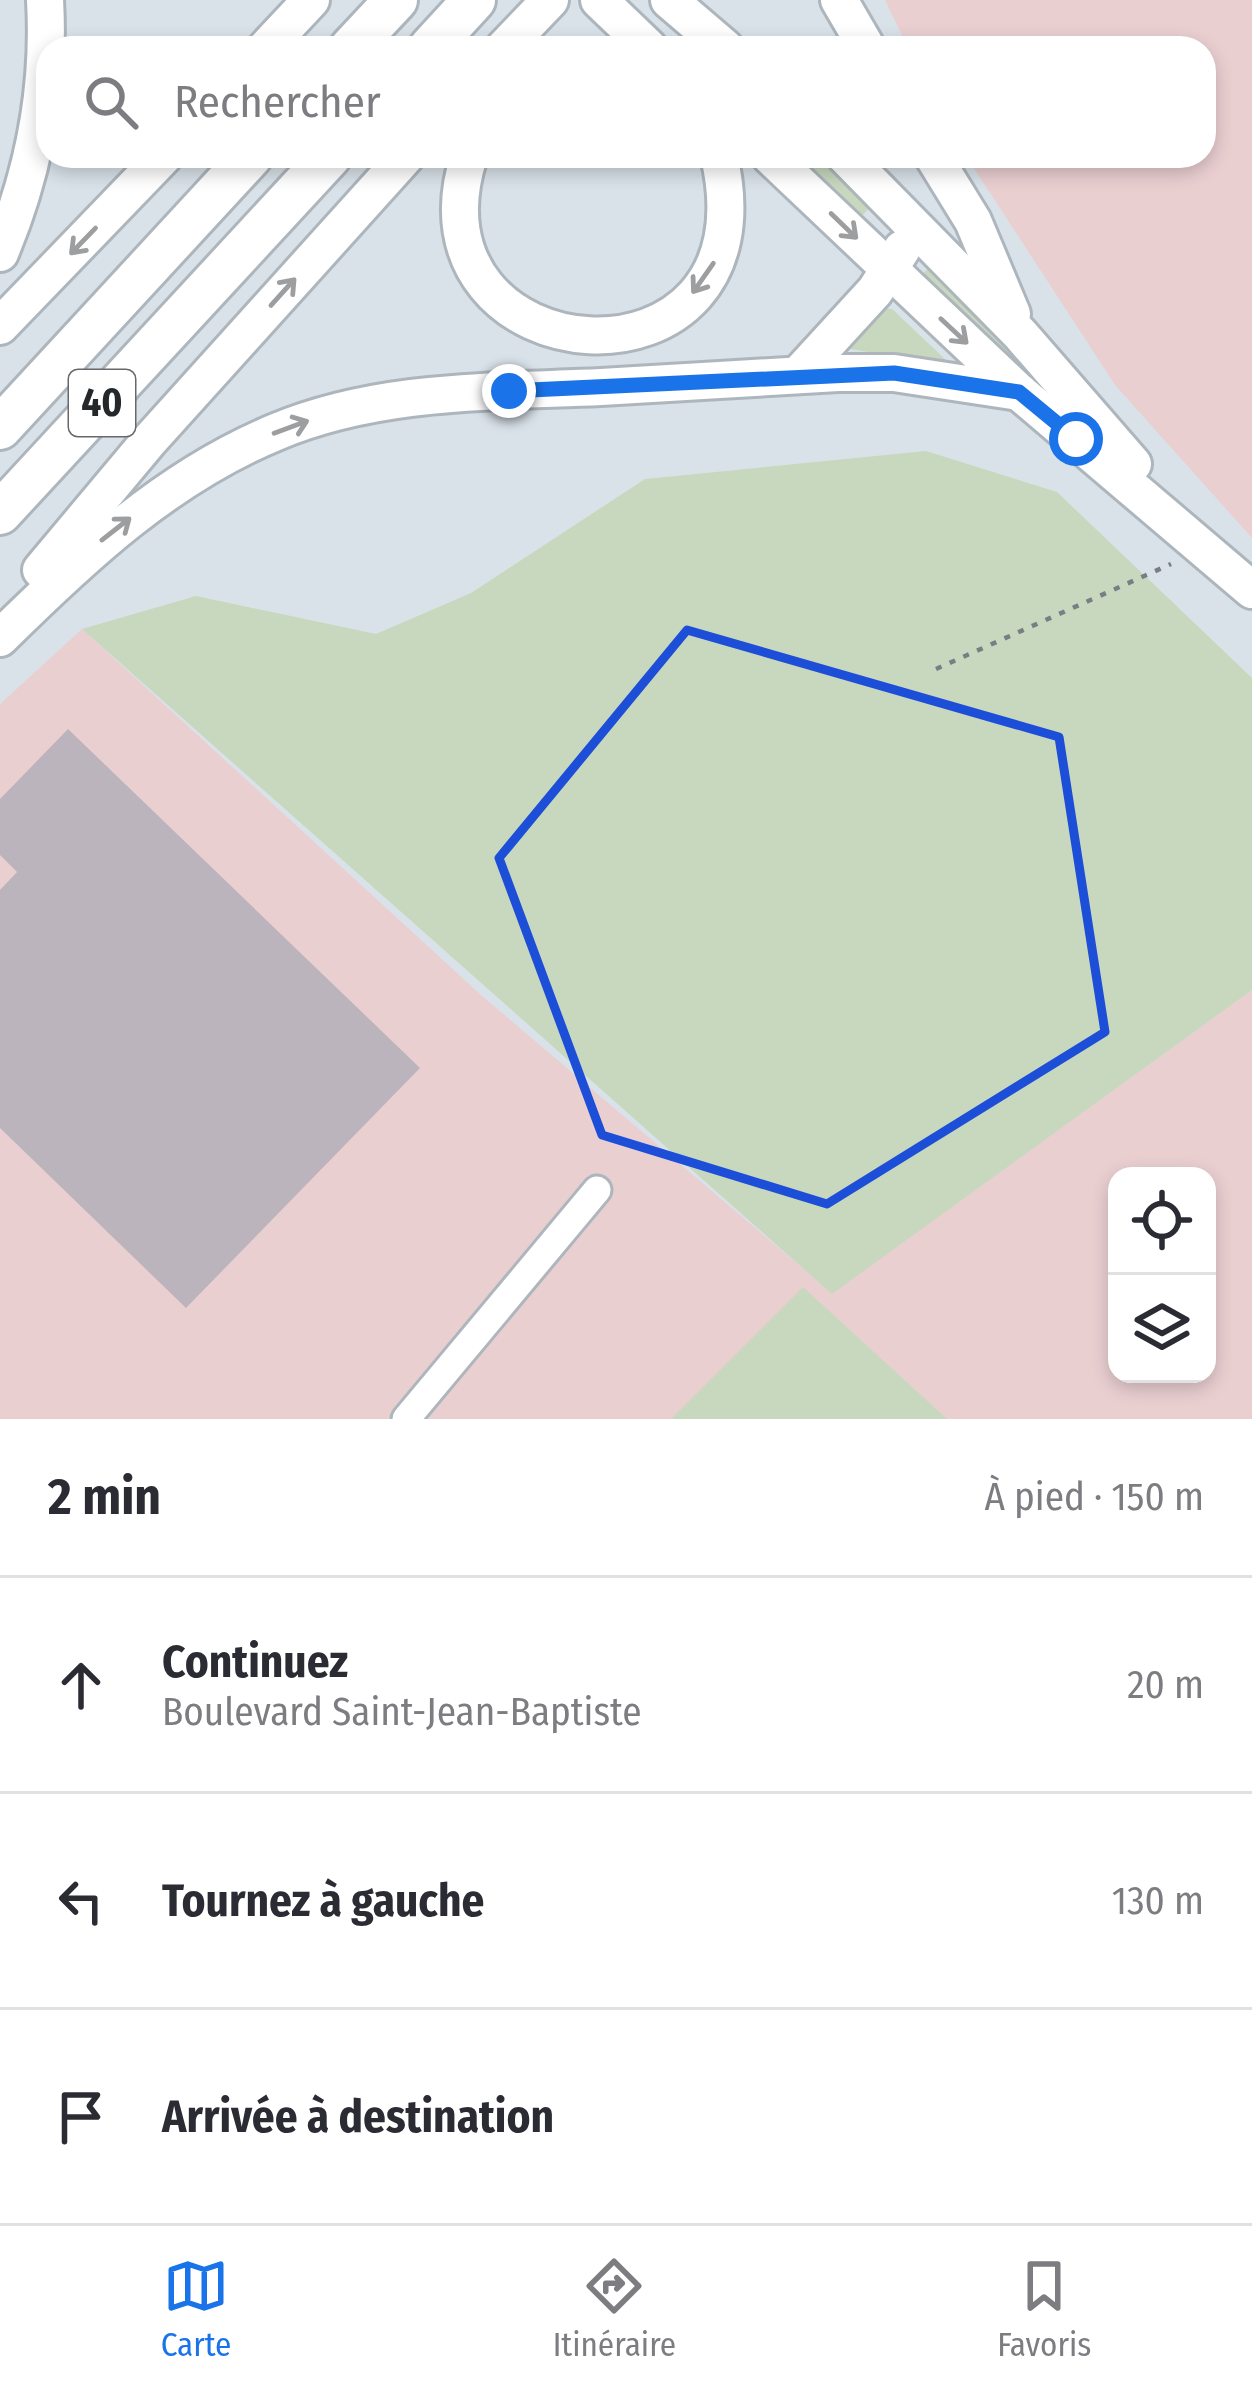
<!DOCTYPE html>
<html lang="fr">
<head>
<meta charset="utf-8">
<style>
  body { margin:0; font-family:"Fira Sans Condensed",sans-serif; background:#f2f2f3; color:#2b2b33 }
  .controls { position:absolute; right:36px; bottom:36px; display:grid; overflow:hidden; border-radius:24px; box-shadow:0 6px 18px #0003 }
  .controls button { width:108px; height:108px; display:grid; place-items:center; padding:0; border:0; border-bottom:3px solid #e1e1e2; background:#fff; color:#2b2b33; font:60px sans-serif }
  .stop { position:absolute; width:36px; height:36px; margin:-27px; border:9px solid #1a73e8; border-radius:50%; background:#fff }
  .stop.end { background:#1a73e8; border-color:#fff; box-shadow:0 3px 12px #0008 }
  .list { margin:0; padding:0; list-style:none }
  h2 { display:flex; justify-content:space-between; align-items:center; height:156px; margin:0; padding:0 48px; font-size:51px }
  h2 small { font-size:39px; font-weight:400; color:#7c7c81 }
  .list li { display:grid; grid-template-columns:78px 1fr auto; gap:36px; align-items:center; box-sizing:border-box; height:216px; padding:0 48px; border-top:3px solid #e1e1e2 }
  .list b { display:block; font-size:45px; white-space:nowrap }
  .list p { margin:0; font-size:39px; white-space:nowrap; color:#7c7c81 }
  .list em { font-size:39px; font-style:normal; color:#7c7c81 }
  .icon { flex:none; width:66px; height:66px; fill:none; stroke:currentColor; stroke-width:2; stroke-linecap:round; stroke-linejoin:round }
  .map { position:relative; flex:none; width:1252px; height:1419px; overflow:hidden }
  .search { position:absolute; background:#fff; box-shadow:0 6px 18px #0003; left:36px; right:36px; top:36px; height:132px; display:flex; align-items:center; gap:30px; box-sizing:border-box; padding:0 42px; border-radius:36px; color:#7c7c81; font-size:45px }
  .sheet { height:804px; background:#fff }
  nav { display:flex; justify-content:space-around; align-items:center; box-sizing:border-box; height:168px; border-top:3px solid #e1e1e2; background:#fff; font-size:33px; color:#7c7c81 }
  nav a { display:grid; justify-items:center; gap:6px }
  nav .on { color:#1a73e8 }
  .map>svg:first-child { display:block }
  .industrial { fill:#eacfd1; fill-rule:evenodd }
  .green { fill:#c7d8be }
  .building { fill:#bbb4bc }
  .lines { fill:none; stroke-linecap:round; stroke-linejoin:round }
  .minor-casing { stroke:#aeb6bd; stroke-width:33 }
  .major-casing { stroke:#aeb6bd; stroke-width:42 }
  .highway-casing { stroke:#aeb6bd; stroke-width:48 }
  .path { stroke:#787e83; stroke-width:4.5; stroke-dasharray:6 9; stroke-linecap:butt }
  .minor { stroke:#fff; stroke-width:27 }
  .major { stroke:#fff; stroke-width:36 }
  .highway { stroke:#fff; stroke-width:42 }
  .oneway { stroke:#9d9ea0 }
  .route { stroke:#1a73e8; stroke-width:15 }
  .marked { fill:none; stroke:#1d4ed8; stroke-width:9; stroke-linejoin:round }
  .labels { text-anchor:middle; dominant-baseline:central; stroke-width:10; stroke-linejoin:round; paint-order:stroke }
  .shield { fill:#fff; stroke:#66686b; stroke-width:3 }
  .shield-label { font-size:39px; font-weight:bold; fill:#25282b }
</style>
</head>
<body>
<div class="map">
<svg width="1252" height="1419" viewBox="0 0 1252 1419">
  <rect width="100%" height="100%" fill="#d9e2e9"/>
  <g class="industrial">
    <path d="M885 0H1252V538L1115 385 966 156H1204V48H908Z"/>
    <path d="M82 629 481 995 832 1293 1252 990V1419H0V704ZM1117 1176H1207V1374H1117Z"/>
  </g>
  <g class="green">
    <path d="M794 156H820L870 207 860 218Z"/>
    <path d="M931 265 1020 361 1015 367 920 277Z"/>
    <path d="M879 308 892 309 947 361 945 366 851 349 847 341Z"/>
    <path d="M926 451 1057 492 1252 678V990L832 1294 82 629 196 596 376 634 471 593 645 479Z"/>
    <path d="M803 1287 947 1419H671Z"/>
  </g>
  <path class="building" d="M68 729 420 1068 186 1308 0 1128V890L17 872 0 855V799Z"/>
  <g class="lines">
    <g class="minor-casing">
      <path id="minor" d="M406 1419 597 1190"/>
    </g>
    <g class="major-casing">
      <g id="major">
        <path d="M599 0 649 48"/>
        <path d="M669 0 725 48"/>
        <path d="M839 0 867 48"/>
        <path d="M266 48 311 0"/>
        <path d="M504 48 550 0"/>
        <path d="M469 156C397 379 779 411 719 156"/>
        <path d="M770 156 1019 392 1252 590"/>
        <path d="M845 156 1020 334 1133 464"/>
        <path d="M933 156 973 221 1012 314"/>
        <path d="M0 253C34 172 50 88 45 0"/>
        <path d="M0 326 164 156"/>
        <path d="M798 375 875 291 902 249"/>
        <path d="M41 570 149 441 406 156"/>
        <path d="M0 638C83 556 167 477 276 432 379 389 492 392 601 387 680 383 759 377 838 373H894L1019 392"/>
      </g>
    </g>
    <g class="highway-casing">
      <g id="highway">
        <path d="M351 48 396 0"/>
        <path d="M430 48 474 0"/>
        <path d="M0 428 251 156"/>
        <path d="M0 513 330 156"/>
      </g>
    </g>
    <path class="path" d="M936 669 1171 564"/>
    <use href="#minor" class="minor"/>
    <use href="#major" class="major"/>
    <use href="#highway" class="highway"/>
  </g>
  <defs><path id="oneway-shaft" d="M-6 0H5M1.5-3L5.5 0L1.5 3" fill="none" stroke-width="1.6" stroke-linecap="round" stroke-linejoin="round" transform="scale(3)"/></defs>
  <g class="oneway">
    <use href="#oneway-shaft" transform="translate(844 226) rotate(44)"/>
    <use href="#oneway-shaft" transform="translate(83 241) rotate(134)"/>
    <use href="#oneway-shaft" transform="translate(703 278) rotate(125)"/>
    <use href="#oneway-shaft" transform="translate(283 292) rotate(-48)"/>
    <use href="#oneway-shaft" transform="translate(954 331) rotate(43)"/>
    <use href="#oneway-shaft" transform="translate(291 427) rotate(-20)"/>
    <use href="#oneway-shaft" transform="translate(116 529) rotate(-38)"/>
  </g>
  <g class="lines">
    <path class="route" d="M509 391 894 373 1019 392 1076 439"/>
  </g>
  <path class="marked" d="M687 630 1059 737 1105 1032 827 1204 602 1135 499 858Z"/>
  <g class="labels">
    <rect class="shield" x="69" y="370" width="66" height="66" rx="9"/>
    <g class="shield-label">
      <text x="102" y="403">40</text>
    </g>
  </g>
</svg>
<div class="controls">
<button><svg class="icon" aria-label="locate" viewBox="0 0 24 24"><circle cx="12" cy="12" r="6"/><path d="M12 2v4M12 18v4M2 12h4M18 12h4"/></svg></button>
<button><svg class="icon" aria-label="layers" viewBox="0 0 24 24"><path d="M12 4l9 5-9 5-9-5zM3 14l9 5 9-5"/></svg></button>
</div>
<div class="stop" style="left:1076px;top:439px"></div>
<div class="stop end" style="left:509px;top:391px"></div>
<div class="search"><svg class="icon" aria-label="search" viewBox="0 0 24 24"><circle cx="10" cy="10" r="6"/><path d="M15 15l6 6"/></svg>Rechercher</div>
</div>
<section class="sheet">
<h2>2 min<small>À pied · 150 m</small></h2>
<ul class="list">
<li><svg class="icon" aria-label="ahead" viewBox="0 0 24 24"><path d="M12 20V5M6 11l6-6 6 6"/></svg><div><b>Continuez</b><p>Boulevard Saint-Jean-Baptiste</p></div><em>20 m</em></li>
<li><svg class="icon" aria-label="left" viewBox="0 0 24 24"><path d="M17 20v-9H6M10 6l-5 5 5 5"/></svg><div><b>Tournez à gauche</b></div><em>130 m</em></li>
<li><svg class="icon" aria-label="arrive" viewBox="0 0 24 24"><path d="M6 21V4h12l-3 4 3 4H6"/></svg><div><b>Arrivée à destination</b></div></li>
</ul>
</section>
<nav>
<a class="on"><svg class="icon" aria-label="map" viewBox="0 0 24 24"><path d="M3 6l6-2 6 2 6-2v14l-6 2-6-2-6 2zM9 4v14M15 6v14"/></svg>Carte</a>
<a><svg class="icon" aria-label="directions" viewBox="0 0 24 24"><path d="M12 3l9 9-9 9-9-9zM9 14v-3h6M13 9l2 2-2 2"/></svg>Itinéraire</a>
<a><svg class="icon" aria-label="saved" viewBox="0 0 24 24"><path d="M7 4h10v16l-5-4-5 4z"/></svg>Favoris</a>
</nav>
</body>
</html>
